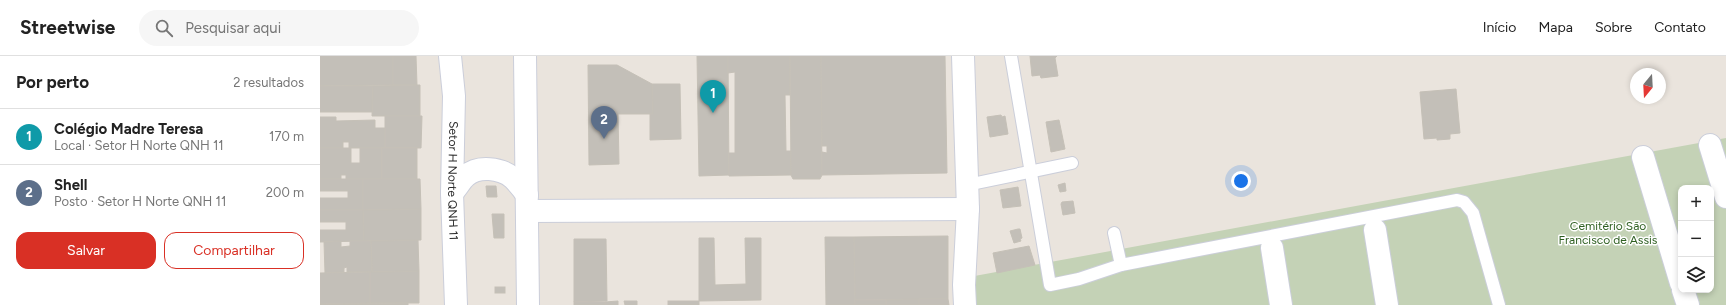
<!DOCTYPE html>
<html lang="pt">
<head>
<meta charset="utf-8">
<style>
  body { margin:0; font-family:Figtree,sans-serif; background:#f6f6f6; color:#222 }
  .controls { position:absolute; right:12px; bottom:12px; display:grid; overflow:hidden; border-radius:8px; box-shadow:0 2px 6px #0003 }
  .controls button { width:36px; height:36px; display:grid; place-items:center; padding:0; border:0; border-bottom:1px solid #e0e0e0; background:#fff; color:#222; font:20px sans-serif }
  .compass { position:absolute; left:1310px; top:12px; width:36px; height:36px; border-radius:50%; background:#fff; box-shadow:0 2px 6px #0003; rotate:198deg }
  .you { position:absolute; left:921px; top:125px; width:14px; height:14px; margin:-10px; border:3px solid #fff; border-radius:50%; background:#1a73e8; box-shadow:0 0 0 6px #1a73e833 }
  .badge { display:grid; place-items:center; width:26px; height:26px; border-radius:50%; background:#d93025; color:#fff; font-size:13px; font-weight:700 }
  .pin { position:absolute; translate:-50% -33px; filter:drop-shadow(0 1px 2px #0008) }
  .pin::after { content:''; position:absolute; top:21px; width:14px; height:12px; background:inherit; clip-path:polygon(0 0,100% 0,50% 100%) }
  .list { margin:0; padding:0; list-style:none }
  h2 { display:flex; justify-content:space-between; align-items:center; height:52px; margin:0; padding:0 16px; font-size:17px }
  h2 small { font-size:13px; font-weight:400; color:#767676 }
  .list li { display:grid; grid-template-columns:26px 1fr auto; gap:12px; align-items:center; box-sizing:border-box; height:56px; padding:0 16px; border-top:1px solid #e0e0e0 }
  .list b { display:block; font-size:15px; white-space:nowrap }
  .list p { margin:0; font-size:13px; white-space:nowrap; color:#767676 }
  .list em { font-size:13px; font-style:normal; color:#767676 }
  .actions { display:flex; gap:8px; padding:12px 16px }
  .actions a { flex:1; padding:9px 0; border:1px solid #d93025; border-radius:12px; text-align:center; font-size:14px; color:#d93025 }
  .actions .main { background:#d93025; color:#fff }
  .icon { flex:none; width:22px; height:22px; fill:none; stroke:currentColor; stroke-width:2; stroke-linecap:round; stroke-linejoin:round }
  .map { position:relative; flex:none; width:1406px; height:249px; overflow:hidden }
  header { display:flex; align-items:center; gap:24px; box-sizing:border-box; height:56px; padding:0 20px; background:#fff; border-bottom:1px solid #e0e0e0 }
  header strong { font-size:19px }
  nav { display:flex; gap:22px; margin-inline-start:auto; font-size:14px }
  .search { width:280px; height:36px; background:#f6f6f6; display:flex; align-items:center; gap:10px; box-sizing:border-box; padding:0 14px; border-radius:22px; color:#767676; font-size:15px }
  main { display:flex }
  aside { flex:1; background:#fff }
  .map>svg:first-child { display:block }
  .cemetery { fill:#c4d2b6; fill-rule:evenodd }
  .building { fill:#c3bfb8; stroke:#c5c0b7 }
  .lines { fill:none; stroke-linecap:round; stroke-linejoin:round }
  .lane-casing { stroke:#cbceda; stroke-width:14 }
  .street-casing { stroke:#cbceda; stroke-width:24 }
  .secondary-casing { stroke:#cbceda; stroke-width:24 }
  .lane { stroke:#fff; stroke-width:12 }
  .street { stroke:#fff; stroke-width:22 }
  .secondary { stroke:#fff; stroke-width:22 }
  .labels { text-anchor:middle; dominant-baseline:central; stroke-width:3; stroke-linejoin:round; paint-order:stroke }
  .street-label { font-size:12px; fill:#2a2a2a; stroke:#fff }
  .park-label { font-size:12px; fill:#2e5f21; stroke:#fff }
</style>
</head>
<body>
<header>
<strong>Streetwise</strong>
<div class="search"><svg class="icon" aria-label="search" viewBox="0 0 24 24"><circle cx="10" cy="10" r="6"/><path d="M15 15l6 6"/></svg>Pesquisar aqui</div>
<nav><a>Início</a><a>Mapa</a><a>Sobre</a><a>Contato</a></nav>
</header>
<main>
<aside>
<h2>Por perto<small>2 resultados</small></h2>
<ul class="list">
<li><span class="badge" style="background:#0f9aa8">1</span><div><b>Colégio Madre Teresa</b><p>Local · Setor H Norte QNH 11</p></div><em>170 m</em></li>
<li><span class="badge" style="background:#5c6f8a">2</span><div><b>Shell</b><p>Posto · Setor H Norte QNH 11</p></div><em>200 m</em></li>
</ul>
<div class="actions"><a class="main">Salvar</a><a>Compartilhar</a></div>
</aside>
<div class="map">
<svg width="1406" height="249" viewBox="0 0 1406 249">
  <rect width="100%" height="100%" fill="#eae4dd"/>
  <path class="cemetery" d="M1406 82V249H654L649 221ZM1361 132H1391V234H1361Z"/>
  <g class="building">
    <path d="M0 0H73V29L0 30Z"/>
    <path d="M73 0H96L97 29H73Z"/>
    <path d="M377 0H408L409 119 379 120Z"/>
    <path d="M408 0H470V39H465L466 95H471V119L409 120V97H415V16L408 17Z"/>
    <path d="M470 0H501L502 119 500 123H473L471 119Z"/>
    <path d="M501 0H625L627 117 502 119V96L507 97V90H502Z"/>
    <path d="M710 0H737L735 2 738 20 721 22 720 19 712 20Z"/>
    <path d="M268 9H297L332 28 333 58H298L299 108 269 109Z"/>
    <path d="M332 28H360L361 83 330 84V58H333Z"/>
    <path d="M97 29H100V60H52L53 30Z"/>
    <path d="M0 30H53L52 56H0Z"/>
    <path d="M1136 33 1140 77 1130 78V83L1117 84V82L1104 83 1100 36Z"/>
    <path d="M681 59 682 61 685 60 688 78 670 81 667 61Z"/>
    <path d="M65 60H102L101 92H65Z"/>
    <path d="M0 61H16V65L55 64V72H65V92H29V86H23V92H0Z"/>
    <path d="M739 64 745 93 731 96 726 66Z"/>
    <path d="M0 92H31V107H40V92H62V123H26V119H21V123H0Z"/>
    <rect x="62" y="92" width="35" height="31"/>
    <path d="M0 123H43V154H0V142H28V135H0Z"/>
    <path d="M43 123H100L101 153 43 154Z"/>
    <path d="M745 127 746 135 740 136 738 129Z"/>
    <path d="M166 130H176L177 141H167Z"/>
    <path d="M698 131 701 150 683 152 680 134Z"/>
    <path d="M753 145 755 157 743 159 741 148 742 146Z"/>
    <path d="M101 153V184L44 185 43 154Z"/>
    <path d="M0 154H43L44 185 0 186V174H26V166H0Z"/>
    <path d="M172 158H184V182H174Z"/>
    <path d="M698 173H700L702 182 700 183 701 185 694 187 690 175Z"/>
    <path d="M628 180V243L535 244 534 181Z"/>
    <path d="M505 181H534L535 249H506Z"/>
    <path d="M379 182H394L395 229 426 228 425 182H441V244L379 245Z"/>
    <path d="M254 183H286L287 245 254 246Z"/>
    <path d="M98 184 99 215 52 216 51 185Z"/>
    <path d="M21 185V191L30 190V185H51L52 216H27V211L24 212V216L5 217 4 186Z"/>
    <path d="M709 190 715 209 677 217 673 197Z"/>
    <path d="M99 215V247H50V216Z"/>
    <path d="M50 216V247L0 248V217Z"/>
    <rect x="175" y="231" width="10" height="6"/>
    <path d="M599 243V249H566V244Z"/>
    <path d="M599 243H628L629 249H599Z"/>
    <rect x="535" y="244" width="31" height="5"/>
    <path d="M298 245V249H285V246Z"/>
    <path d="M304 245H317V249H305Z"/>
    <rect x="348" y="245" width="31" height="4"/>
    <rect x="254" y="246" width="31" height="3"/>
    <path d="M88 247V249H0V248Z"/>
  </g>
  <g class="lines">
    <g class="lane-casing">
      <g id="lane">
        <path d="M691 0 730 229 759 223 801 209 1137 144 1144 146 1153 157 1179 249"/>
        <path d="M647 129 752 107"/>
        <path d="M794 177 801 209"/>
      </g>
    </g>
    <g class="street-casing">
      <g id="street">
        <path d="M643 0 648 153 644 229 645 249"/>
        <path d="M1390 89 1406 141"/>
        <path d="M1323 101 1361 227"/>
        <path d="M207 155 648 153"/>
        <path d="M1055 174 1067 249"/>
        <path d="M952 192 961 249"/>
        <path d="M1363 234 1368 249"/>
      </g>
    </g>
    <g class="secondary-casing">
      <g id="secondary">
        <path id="s1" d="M130 0 134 40 132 137 136 249"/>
        <path d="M205 0 208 249"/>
        <path d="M132 137C137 132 141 124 146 120 158 109 181 112 193 122 198 127 203 133 207 139"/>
      </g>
    </g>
    <use href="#lane" class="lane"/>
    <use href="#street" class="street"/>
    <use href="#secondary" class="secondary"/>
  </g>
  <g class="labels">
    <g class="street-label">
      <text stroke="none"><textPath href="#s1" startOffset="125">Setor H Norte QNH 11</textPath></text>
    </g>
    <g class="park-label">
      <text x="1288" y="170">Cemitério São<tspan x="1288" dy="14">Francisco de Assis</tspan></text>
    </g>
  </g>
</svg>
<div class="controls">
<button>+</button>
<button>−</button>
<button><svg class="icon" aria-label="layers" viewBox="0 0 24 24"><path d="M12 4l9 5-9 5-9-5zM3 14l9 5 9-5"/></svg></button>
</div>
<svg class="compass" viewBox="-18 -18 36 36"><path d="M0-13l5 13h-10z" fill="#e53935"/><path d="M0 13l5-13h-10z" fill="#767676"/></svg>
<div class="you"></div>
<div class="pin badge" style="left:393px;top:57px;background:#0f9aa8">1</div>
<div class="pin badge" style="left:284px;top:83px;background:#5c6f8a">2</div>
</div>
</main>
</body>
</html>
